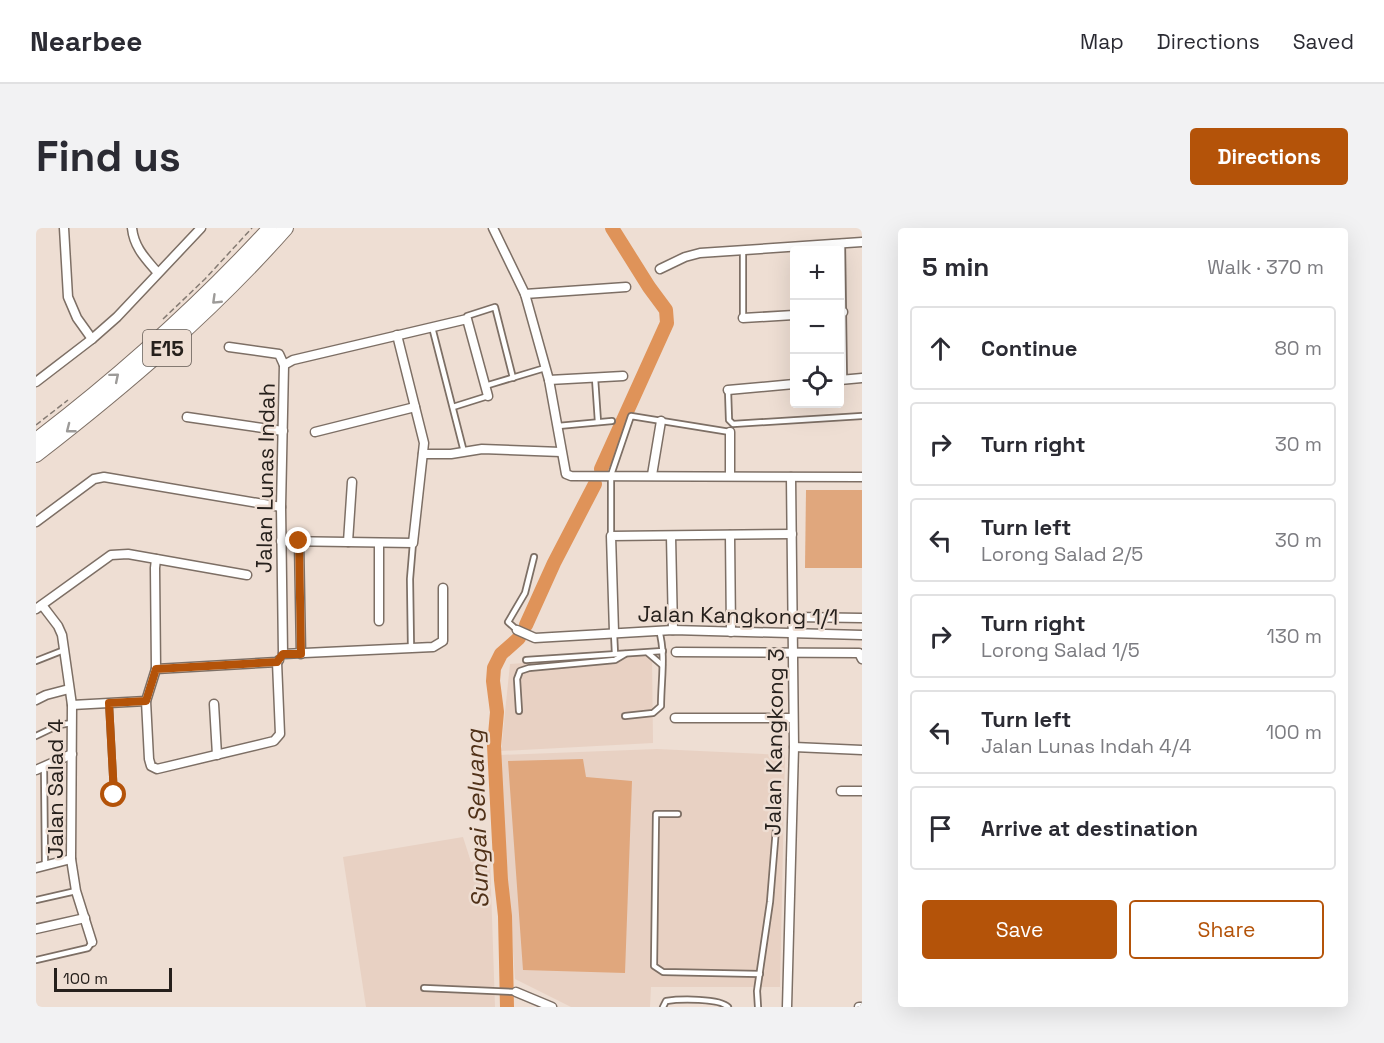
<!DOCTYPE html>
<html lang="en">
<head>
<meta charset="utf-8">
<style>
  body { margin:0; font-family:"Space Grotesk",sans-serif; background:#f2f2f3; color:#2b2b33 }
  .controls { position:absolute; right:18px; top:18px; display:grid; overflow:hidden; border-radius:6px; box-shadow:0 6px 24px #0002 }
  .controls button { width:54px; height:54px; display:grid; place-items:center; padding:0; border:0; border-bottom:2px solid #e1e1e2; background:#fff; color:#2b2b33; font:30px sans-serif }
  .scale { position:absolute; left:18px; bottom:15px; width:118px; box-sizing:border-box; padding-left:6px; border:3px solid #26201c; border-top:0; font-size:16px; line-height:21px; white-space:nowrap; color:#26201c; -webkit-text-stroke:4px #eeded3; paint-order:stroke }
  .stop { position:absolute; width:18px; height:18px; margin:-14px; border:4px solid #b45309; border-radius:50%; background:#fff }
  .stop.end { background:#b45309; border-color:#fff; box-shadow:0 2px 6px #0008 }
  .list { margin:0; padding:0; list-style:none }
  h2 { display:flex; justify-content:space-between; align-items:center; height:78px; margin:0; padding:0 24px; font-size:26px }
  h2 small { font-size:20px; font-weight:400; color:#7c7c81 }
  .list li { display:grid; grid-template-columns:39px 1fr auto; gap:18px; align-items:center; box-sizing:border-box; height:84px; margin:0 12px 12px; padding:0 12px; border:2px solid #e1e1e2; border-radius:6px }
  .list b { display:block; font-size:22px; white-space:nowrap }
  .list p { margin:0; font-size:20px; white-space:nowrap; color:#7c7c81 }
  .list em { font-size:20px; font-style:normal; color:#7c7c81 }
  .actions { display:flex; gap:12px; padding:18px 24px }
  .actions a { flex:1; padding:14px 0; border:2px solid #b45309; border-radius:6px; text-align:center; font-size:21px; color:#b45309 }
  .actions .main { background:#b45309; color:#fff }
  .icon { flex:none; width:33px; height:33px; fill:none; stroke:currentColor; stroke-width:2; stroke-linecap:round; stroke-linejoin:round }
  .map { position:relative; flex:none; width:826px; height:779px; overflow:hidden; border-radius:6px }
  header { display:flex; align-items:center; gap:36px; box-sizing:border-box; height:84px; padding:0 30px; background:#fff; border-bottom:2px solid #e1e1e2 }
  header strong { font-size:28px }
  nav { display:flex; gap:33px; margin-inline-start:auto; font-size:21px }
  .intro { display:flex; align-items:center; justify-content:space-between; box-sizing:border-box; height:144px; padding:0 36px }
  h1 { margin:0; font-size:42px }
  .button { padding:15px 27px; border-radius:6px; background:#b45309; color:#fff; font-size:21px; font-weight:700 }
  main { display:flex; gap:36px; padding:0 36px }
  aside { flex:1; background:#fff; border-radius:6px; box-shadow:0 6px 24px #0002 }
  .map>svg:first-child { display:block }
  .built { fill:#e8d1c3 }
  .green { fill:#e0a77d }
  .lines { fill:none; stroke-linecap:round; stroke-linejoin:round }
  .river { stroke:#df9359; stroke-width:14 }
  .service-casing { stroke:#7d6f65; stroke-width:8 }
  .minor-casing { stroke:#7d6f65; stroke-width:11 }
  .trunk-casing { stroke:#7d6f65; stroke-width:16 }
  .path { stroke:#847a72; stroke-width:1.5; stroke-dasharray:6 3; stroke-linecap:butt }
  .service { stroke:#fff; stroke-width:4.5 }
  .minor { stroke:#fff; stroke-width:8 }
  .trunk { stroke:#fff; stroke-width:14 }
  .oneway { stroke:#9d9b99 }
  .route { stroke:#b45309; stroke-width:8 }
  .labels { text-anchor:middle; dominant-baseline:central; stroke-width:5; stroke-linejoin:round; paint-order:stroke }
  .shield { fill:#eeded3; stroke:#625953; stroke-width:1.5 }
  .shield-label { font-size:21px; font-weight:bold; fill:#26201c }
  .street-label { font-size:22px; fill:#26201c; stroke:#eeded3 }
  .water-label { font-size:24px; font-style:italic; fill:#503118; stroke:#eeded3 }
</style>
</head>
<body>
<header>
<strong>Nearbee</strong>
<nav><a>Map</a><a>Directions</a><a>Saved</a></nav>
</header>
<div class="intro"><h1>Find us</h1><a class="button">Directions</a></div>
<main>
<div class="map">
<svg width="826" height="779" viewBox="0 0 826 779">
  <rect width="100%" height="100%" fill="#eeded3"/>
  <g class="built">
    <path d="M616 426 617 515 465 523 474 436Z"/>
    <path d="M621 521 749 527 744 759H615L614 779H535L479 751 463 527Z"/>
    <path d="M427 609 435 634 454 630 459 779H330L307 629Z"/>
  </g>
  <g class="green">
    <path d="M770 262H826V340H769Z"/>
    <path d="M547 531 550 549 596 553 589 745 487 742 472 533Z"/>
  </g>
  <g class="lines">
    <g class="river">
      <path d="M565 241 631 95 630 82 613 59 576 0"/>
      <path d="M490 397 518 335 559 256"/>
      <path d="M471 779 469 688 465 652 458 518 461 484 457 453 458 440 465 426 483 410"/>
    </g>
    <g class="service-casing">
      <g id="service">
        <path d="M806 14 808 152"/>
        <path d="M707 90V22"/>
        <path d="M431 91V88L459 79 477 150"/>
        <path d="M396 99 428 224"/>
        <path d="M559 150 562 194"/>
        <path d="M449 158 509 140"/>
        <path d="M692 162 693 192 697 196 826 188"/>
        <path d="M417 179 452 168"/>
        <path d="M522 198 576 193"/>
        <path d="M575 308V247L595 188 694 204"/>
        <path d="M481 402 472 394 489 365 498 329"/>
        <path d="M578 405 579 426"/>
        <path d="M375 420 374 351 377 315"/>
        <path d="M612 425 626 437"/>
        <path d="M490 432 627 423"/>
        <path d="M0 433 28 422"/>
        <path d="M73 475 78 567"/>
        <path d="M483 483 481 451 484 443 493 440 579 432 589 426"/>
        <path d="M589 488 617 485 625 478C625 452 630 427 623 402"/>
        <path d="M0 508 23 497 36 495"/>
        <path d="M8 538 9 637"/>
        <path d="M642 586H620L618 738 627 744 724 746"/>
        <path d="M0 672 40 663"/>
        <path d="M0 732 52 720 56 714"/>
        <path d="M388 760 480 764"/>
        <path d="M627 779 630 773C643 771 684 770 692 779"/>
        <path d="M722 779 721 763 734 674 743 564"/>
      </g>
    </g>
    <g class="minor-casing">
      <g id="minor">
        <path d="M28 0 32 69 41 90 56 111"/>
        <path d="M96 0C98 19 109 30 121 44"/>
        <path d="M457 0 489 66 513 152 530 246 535 248 826 249"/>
        <path d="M624 41 649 29 664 25 826 14"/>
        <path d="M489 66 590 59"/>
        <path d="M804 84H807"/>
        <path d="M707 90 758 87"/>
        <path d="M193 119 243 126 248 137 245 279 247 426"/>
        <path d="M248 137 257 132 431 91 452 168"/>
        <path d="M513 152 587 148"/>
        <path d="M804 152 826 150"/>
        <path d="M0 154 56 111 81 89 165 0"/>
        <path d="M692 162 758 156"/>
        <path d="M151 189 247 203"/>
        <path d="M279 204 379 179"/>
        <path d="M387 226H415L446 221 525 224"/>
        <path d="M616 247 625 193"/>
        <path d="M694 248V204"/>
        <path d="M0 294 58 251 68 249 245 279"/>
        <path d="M694 307 695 404"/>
        <path d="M635 308 637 402"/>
        <path d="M245 313 377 315 388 215 361 107"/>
        <path d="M263 313 265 426"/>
        <path d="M312 314 316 254"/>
        <path d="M343 315V393"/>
        <path d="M120 331 119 340 120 441 110 473 113 531 115 538 121 541 238 513 244 506 241 434"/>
        <path d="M6 377 22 398 26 407 36 477 35 631 40 663 56 714"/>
        <path d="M0 381 75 327 92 326 211 347"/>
        <path d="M758 389 826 390"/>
        <path d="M481 402 499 410 637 402 826 407"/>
        <path d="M578 404 575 308 756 306"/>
        <path d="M640 424 823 425 826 431"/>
        <path d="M247 426 397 419 407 413V360"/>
        <path d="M120 441 241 434 243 432"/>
        <path d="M0 472 10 467 33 461"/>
        <path d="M178 476 181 527"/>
        <path d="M36 477 110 473"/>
        <path d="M639 490H757"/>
        <path d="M758 519 826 522"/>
        <path d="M0 542 36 526"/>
        <path d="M805 563H826"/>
        <path d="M0 640 35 631"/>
        <path d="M0 701 49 690"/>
        <path d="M480 764 516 779"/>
        <path d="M751 779 758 519 755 249"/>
        <path d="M823 779H826"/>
      </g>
    </g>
    <g class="trunk-casing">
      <g id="trunk">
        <path d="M0 212C84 148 162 78 234 0"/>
        <path d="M0 227C89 158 175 85 250 0"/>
      </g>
    </g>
    <g class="path">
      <path d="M127 91 169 51 216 0"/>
      <path d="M0 197 32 172"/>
    </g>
    <use href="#service" class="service"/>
    <use href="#minor" class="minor"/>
    <use href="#trunk" class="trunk"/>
  </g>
  <defs><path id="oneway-chevron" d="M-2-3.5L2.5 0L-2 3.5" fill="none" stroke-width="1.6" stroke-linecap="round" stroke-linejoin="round" transform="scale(1.5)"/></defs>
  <g class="oneway">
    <use href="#oneway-chevron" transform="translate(180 72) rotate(136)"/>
    <use href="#oneway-chevron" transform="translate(79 149) rotate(-40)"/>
    <use href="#oneway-chevron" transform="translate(34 201) rotate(142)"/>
  </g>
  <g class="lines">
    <path class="route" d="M78 567 73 475 110 473 120 441 241 434 247 426H265L263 313"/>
  </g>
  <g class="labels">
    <rect class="shield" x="107" y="102" width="48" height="36" rx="4.5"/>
    <g class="shield-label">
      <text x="131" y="120">E15</text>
    </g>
    <g class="street-label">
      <text transform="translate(229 250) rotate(-89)">Jalan Lunas Indah</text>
      <text transform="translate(702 387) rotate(1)">Jalan Kangkong 1/1</text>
      <text transform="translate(738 514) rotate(-89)">Jalan Kangkong 3</text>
      <text transform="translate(19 561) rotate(-90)">Jalan Salad 4</text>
    </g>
    <g class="water-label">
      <text transform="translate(441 591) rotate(-92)">Sungai Seluang</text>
    </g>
  </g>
</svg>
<div class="controls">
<button>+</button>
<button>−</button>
<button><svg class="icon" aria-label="locate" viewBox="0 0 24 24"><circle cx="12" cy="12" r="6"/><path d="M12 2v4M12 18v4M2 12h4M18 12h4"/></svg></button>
</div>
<div class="scale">100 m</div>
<div class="stop" style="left:78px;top:567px"></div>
<div class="stop end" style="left:263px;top:313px"></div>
</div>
<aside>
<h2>5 min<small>Walk · 370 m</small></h2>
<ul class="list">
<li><svg class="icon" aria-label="ahead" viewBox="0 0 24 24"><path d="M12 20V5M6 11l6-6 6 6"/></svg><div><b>Continue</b></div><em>80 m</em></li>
<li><svg class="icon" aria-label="right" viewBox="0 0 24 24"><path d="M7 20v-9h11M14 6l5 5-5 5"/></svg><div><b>Turn right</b></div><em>30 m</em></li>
<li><svg class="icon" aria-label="left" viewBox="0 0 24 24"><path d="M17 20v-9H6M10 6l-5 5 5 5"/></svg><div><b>Turn left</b><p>Lorong Salad 2/5</p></div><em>30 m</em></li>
<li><svg class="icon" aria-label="right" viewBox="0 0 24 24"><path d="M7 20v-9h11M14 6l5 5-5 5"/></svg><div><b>Turn right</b><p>Lorong Salad 1/5</p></div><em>130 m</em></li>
<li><svg class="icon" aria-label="left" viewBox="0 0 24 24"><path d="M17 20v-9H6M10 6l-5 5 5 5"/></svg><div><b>Turn left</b><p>Jalan Lunas Indah 4/4</p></div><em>100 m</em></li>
<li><svg class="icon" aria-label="arrive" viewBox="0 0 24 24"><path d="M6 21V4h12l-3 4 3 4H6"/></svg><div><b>Arrive at destination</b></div></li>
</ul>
<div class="actions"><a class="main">Save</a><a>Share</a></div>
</aside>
</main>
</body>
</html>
